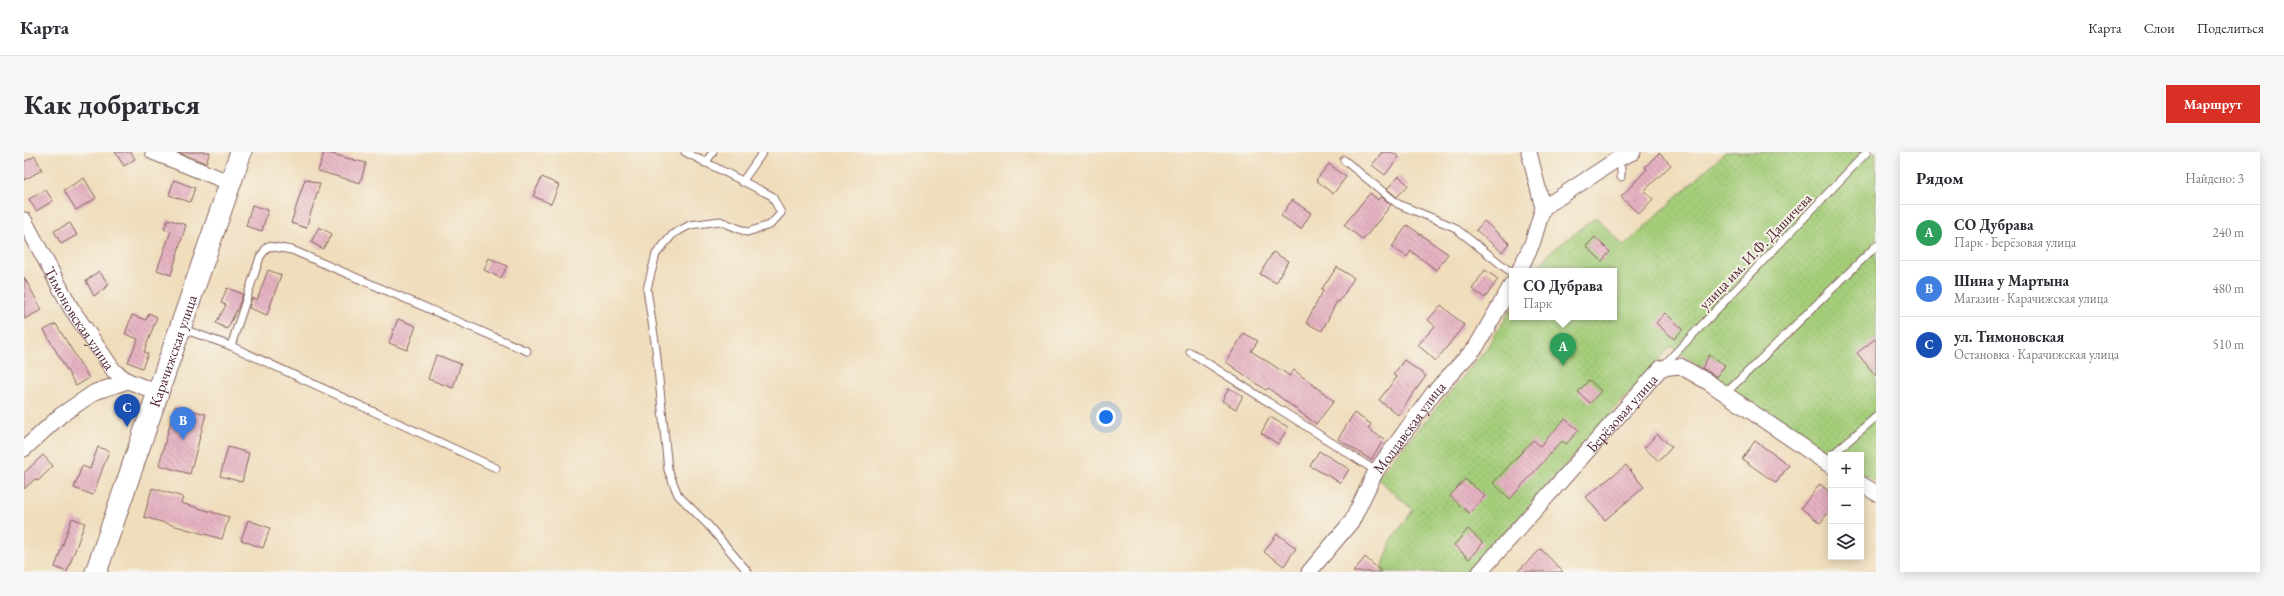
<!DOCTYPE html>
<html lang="ru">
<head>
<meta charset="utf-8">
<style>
  body { margin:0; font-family:"EB Garamond",serif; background:#f7f7f7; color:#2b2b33 }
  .controls { position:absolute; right:12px; bottom:12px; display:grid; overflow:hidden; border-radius:0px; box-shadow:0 2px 10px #0003 }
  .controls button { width:36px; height:36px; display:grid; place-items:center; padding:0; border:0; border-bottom:1px solid #e1e1e2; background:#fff; color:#2b2b33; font:20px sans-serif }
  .you { position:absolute; left:1082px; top:265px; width:14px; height:14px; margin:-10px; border:3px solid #fff; border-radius:50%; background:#1a73e8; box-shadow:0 0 0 6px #1a73e833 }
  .badge { display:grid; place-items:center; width:26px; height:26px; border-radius:50%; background:#d93025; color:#fff; font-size:13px; font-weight:700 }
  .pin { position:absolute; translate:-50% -33px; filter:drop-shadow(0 1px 2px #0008) }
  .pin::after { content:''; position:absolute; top:21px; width:14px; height:12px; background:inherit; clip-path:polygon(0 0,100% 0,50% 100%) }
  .popup { position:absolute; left:1485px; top:116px; width:108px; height:52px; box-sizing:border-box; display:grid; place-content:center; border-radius:0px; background:#fff; filter:drop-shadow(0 1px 3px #0005); font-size:13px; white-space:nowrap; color:#7c7c81 }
  .popup b { font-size:15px; color:#2b2b33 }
  .popup::after { content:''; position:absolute; left:50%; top:100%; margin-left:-8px; border:8px solid transparent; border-top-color:#fff }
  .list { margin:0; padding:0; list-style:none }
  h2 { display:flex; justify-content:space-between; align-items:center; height:52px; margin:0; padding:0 16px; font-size:17px }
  h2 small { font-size:13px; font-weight:400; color:#7c7c81 }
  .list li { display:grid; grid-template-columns:26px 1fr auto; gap:12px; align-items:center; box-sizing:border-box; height:56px; padding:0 16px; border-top:1px solid #e1e1e2 }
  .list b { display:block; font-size:15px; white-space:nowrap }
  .list p { margin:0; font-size:13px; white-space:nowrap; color:#7c7c81 }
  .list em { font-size:13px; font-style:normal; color:#7c7c81 }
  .icon { flex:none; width:22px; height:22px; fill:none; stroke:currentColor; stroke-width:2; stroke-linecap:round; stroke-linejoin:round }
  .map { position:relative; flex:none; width:1852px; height:420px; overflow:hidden; border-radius:0px }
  header { display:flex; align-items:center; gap:24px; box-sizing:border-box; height:56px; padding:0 20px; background:#fff; border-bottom:1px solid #e1e1e2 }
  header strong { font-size:19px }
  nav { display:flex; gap:22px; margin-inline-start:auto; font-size:14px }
  .intro { display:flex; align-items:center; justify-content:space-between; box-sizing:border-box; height:96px; padding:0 24px }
  h1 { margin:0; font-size:28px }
  .button { padding:10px 18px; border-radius:0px; background:#d93025; color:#fff; font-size:14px; font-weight:700 }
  main { display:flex; gap:24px; padding:0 24px }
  aside { flex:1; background:#fff; border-radius:0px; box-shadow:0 2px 10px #0003 }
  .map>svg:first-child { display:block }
  .garden { fill:url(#garden-dots); stroke:#787652 }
  .building { fill:url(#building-back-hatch) }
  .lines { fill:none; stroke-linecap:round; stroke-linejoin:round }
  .lane-casing { stroke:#84625e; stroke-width:9 }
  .street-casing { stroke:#84625e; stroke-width:17 }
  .secondary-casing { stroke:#84625e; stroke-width:23 }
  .lane { stroke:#fff; stroke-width:7 }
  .street { stroke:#fff; stroke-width:15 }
  .secondary { stroke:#fff; stroke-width:21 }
  .labels { text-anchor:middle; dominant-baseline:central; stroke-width:4; stroke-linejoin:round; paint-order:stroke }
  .street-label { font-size:15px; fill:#4a1f2b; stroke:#f7f3e8 }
</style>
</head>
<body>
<header>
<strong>Карта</strong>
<nav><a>Карта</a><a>Слои</a><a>Поделиться</a></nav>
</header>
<div class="intro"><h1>Как добраться</h1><a class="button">Маршрут</a></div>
<main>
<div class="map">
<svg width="1852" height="420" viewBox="0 0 1852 420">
  <defs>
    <pattern id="garden-dots" width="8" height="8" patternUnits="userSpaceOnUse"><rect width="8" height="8" fill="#a5ce7a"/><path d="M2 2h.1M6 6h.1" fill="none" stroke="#90b06a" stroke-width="1.8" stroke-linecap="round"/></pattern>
    <pattern id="building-back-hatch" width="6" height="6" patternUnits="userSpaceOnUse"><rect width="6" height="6" fill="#e6b2c2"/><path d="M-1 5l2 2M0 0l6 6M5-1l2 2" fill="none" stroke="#bc909e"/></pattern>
  </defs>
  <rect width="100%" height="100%" fill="#f7f3e8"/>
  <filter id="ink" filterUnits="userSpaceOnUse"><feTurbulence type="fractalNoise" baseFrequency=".025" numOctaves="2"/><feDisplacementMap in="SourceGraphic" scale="8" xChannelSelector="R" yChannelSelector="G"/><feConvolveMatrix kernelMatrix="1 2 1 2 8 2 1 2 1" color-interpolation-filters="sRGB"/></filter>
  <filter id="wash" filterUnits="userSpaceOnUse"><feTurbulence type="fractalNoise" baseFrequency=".012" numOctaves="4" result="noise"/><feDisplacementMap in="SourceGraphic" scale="16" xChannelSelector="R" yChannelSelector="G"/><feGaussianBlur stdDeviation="0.9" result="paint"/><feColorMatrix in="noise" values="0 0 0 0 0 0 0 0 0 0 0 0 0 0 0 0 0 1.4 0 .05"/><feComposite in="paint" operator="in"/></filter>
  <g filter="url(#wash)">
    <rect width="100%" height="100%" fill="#efddbc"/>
    <path class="garden" d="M1701 0H1852V330L1837 320V303H1810L1709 239 1647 194 1447 420H1359L1357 419 1368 387 1389 358 1353 326 1460 200 1488 156V165H1590V119H1512L1524 102 1572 65 1600 94Z"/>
    <g id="blocks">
      <g class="building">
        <path d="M91 0H107L111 7 100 14Z"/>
        <path d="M153 0H186L182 11Z"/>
        <path d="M300 0 342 11 336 31 294 19Z"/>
        <path d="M1358 0H1368L1375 5 1361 23 1348 13Z"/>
        <path d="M1635 1 1647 13 1620 39 1629 47 1615 62 1597 45 1623 17 1621 15Z"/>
        <path d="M11 4 18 18 0 28V10Z"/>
        <path d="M1305 12 1322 25 1309 42 1292 28Z"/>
        <path d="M1375 24 1384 33 1373 45 1363 37Z"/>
        <path d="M518 25 535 33 527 52 509 44Z"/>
        <path d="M60 26 72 46 52 58 40 38Z"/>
        <path d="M281 27 296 32 282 76 267 71Z"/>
        <path d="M150 28 171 36 166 50 145 43Z"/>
        <path d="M22 38 29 49 12 59 5 47Z"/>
        <path d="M1346 41 1354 48 1357 44 1367 53 1339 88 1320 73Z"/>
        <path d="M1268 48 1287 61 1277 77 1257 64Z"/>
        <path d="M228 53 244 58 238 79 222 74Z"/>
        <path d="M144 67 162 73 147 123 133 118 147 79 140 77Z"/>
        <path d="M1460 69 1485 91 1478 100 1452 78Z"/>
        <path d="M46 71 53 83 37 92 30 79Z"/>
        <path d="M1383 73 1424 102 1412 118 1387 99 1383 105 1368 95Z"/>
        <path d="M295 75 308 82 299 97 287 90Z"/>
        <path d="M1571 85 1586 100 1578 109 1562 94Z"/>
        <path d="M1249 100 1264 109 1252 131 1236 122Z"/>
        <path d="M465 106 483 114 477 126 460 118Z"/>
        <path d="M1313 115 1330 126 1315 150 1313 149 1298 179 1282 171 1299 139 1297 138Z"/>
        <path d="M244 118 257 123 243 163 225 156 228 146 233 148Z"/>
        <path d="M1461 118 1474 127 1461 146 1448 137Z"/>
        <path d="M75 119 85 133 70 144 62 129Z"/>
        <path d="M0 125 18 158 0 167Z"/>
        <path d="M203 136 219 142 214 156 203 177 192 171 202 153 197 151Z"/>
        <path d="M1417 153 1440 173 1412 209 1394 193 1411 174 1404 168Z"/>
        <path d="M125 161 133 165 120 200 124 202 118 216 104 210 114 187 101 182 108 163 122 168Z"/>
        <path d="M1641 161 1659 177 1650 187 1632 171Z"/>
        <path d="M374 167 392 174 383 198 365 191Z"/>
        <path d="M32 172 65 226 52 234 20 178Z"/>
        <path d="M1220 181 1234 189 1227 199 1266 224 1270 218 1310 249 1292 272 1244 236 1242 238 1202 210Z"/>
        <path d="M1852 186V224L1833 201Z"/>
        <path d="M412 203 437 212 429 236 404 227Z"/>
        <path d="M1685 203 1701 213 1693 225 1678 216Z"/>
        <path d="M1380 208 1402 224 1374 263 1355 248 1373 225 1369 223Z"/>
        <path d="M1565 228 1577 239 1566 251 1554 240Z"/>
        <path d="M1205 236 1219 244 1212 257 1198 249Z"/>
        <path d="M151 254 182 262 166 322 135 313Z"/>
        <path d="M1330 261 1347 272 1344 277 1360 287 1347 308 1314 287Z"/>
        <path d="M1246 265 1264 275 1254 292 1237 281Z"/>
        <path d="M1541 267 1555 278 1542 292 1538 289 1486 347 1469 331 1509 288 1516 294Z"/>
        <path d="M1633 282 1648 295 1635 309 1620 296Z"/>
        <path d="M1731 289 1765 313 1752 331 1718 307Z"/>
        <path d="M74 295 85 299 69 343 50 336 58 314 66 317Z"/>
        <path d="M204 295 225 301 218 330 196 324Z"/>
        <path d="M1295 299 1325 317 1317 331 1286 314Z"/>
        <path d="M19 303 29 314 14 329 11 327 0 337V321Z"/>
        <path d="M1602 313 1620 335 1581 368 1562 345Z"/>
        <path d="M1441 327 1461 344 1445 361 1426 344Z"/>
        <path d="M1796 332 1807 341V357L1796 371 1777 356Z"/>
        <path d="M128 336 159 345 157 351 205 365 198 387 120 365Z"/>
        <path d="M48 366 61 371 43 420 31 415Z"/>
        <path d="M224 368 246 376 239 396 217 388Z"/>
        <path d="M1444 377 1459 391 1445 407 1430 393Z"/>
        <path d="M1253 382 1272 396 1260 414 1240 400Z"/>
        <path d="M1517 397 1539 420H1493Z"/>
        <path d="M1341 405 1358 420H1329Z"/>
      </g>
    </g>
  </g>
  <g filter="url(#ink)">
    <use href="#blocks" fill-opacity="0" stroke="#84625e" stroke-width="1"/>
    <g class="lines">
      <g class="lane-casing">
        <g id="lane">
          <path d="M661 0 748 44 757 61 746 73 723 80 696 69 666 73 649 82 632 102 623 137 632 197 644 318 654 343 684 373 724 420"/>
          <path d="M1320 8 1374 52 1430 75 1488 121"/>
          <path d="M1592 8 1597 16V25"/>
          <path d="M681 11 689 0"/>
          <path d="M718 30 739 0"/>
          <path d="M159 177 207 194 472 316"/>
          <path d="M207 194 236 105 244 94 268 98 503 199"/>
          <path d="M1166 200 1352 319"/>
          <path d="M1638 215 1843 0"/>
          <path d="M1701 242 1852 94"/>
          <path d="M1808 303 1852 265"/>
        </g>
      </g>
      <g class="street-casing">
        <g id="street">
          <path d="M129 0 207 31"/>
          <path d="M1519 56 1592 8 1609 0"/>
          <path id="s1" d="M0 68 47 156 90 219 104 229 135 241"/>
          <path d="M1495 119 1508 92 1519 56 1505 0"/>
          <path d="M0 297 37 263 71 240 104 229"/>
          <path d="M1837 332 1852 341"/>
          <path id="s2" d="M1285 420 1328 369 1352 319 1410 240 1452 195 1488 132"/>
          <path id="s3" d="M1456 420 1637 216 1656 214 1684 230 1807 314"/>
        </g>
      </g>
      <g class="secondary-casing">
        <g id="secondary">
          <path id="s4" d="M72 420 217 0"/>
        </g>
      </g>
      <use href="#lane" class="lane"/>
      <use href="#street" class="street"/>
      <use href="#secondary" class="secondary"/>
    </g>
  </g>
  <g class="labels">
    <g class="street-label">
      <text transform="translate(1731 99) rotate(-46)">улица им. И.Ф. Дашичева</text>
      <text stroke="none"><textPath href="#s1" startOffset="113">Тимоновская улица</textPath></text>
      <text stroke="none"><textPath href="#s4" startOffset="234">Карачижская улица</textPath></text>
      <text stroke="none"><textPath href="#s3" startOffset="213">Берёзовая улица</textPath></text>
      <text stroke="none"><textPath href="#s2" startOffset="177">Молдавская улица</textPath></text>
    </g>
  </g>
</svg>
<div class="controls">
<button>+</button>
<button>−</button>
<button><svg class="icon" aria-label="layers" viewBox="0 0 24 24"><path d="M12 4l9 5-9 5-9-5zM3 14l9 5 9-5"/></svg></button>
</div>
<div class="you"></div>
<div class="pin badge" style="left:1539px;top:214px;background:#2e9e5b">A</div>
<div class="popup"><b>СО Дубрава</b>Парк</div>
<div class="pin badge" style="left:159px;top:288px;background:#3f7fe0">B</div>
<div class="pin badge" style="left:103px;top:275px;background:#1a4fb4">C</div>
</div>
<aside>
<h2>Рядом<small>Найдено: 3</small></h2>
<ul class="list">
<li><span class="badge" style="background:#2e9e5b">A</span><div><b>СО Дубрава</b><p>Парк · Берёзовая улица</p></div><em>240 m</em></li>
<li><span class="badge" style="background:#3f7fe0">B</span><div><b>Шина у Мартына</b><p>Магазин · Карачижская улица</p></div><em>480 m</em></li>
<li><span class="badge" style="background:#1a4fb4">C</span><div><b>ул. Тимоновская</b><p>Остановка · Карачижская улица</p></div><em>510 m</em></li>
</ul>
</aside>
</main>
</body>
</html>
